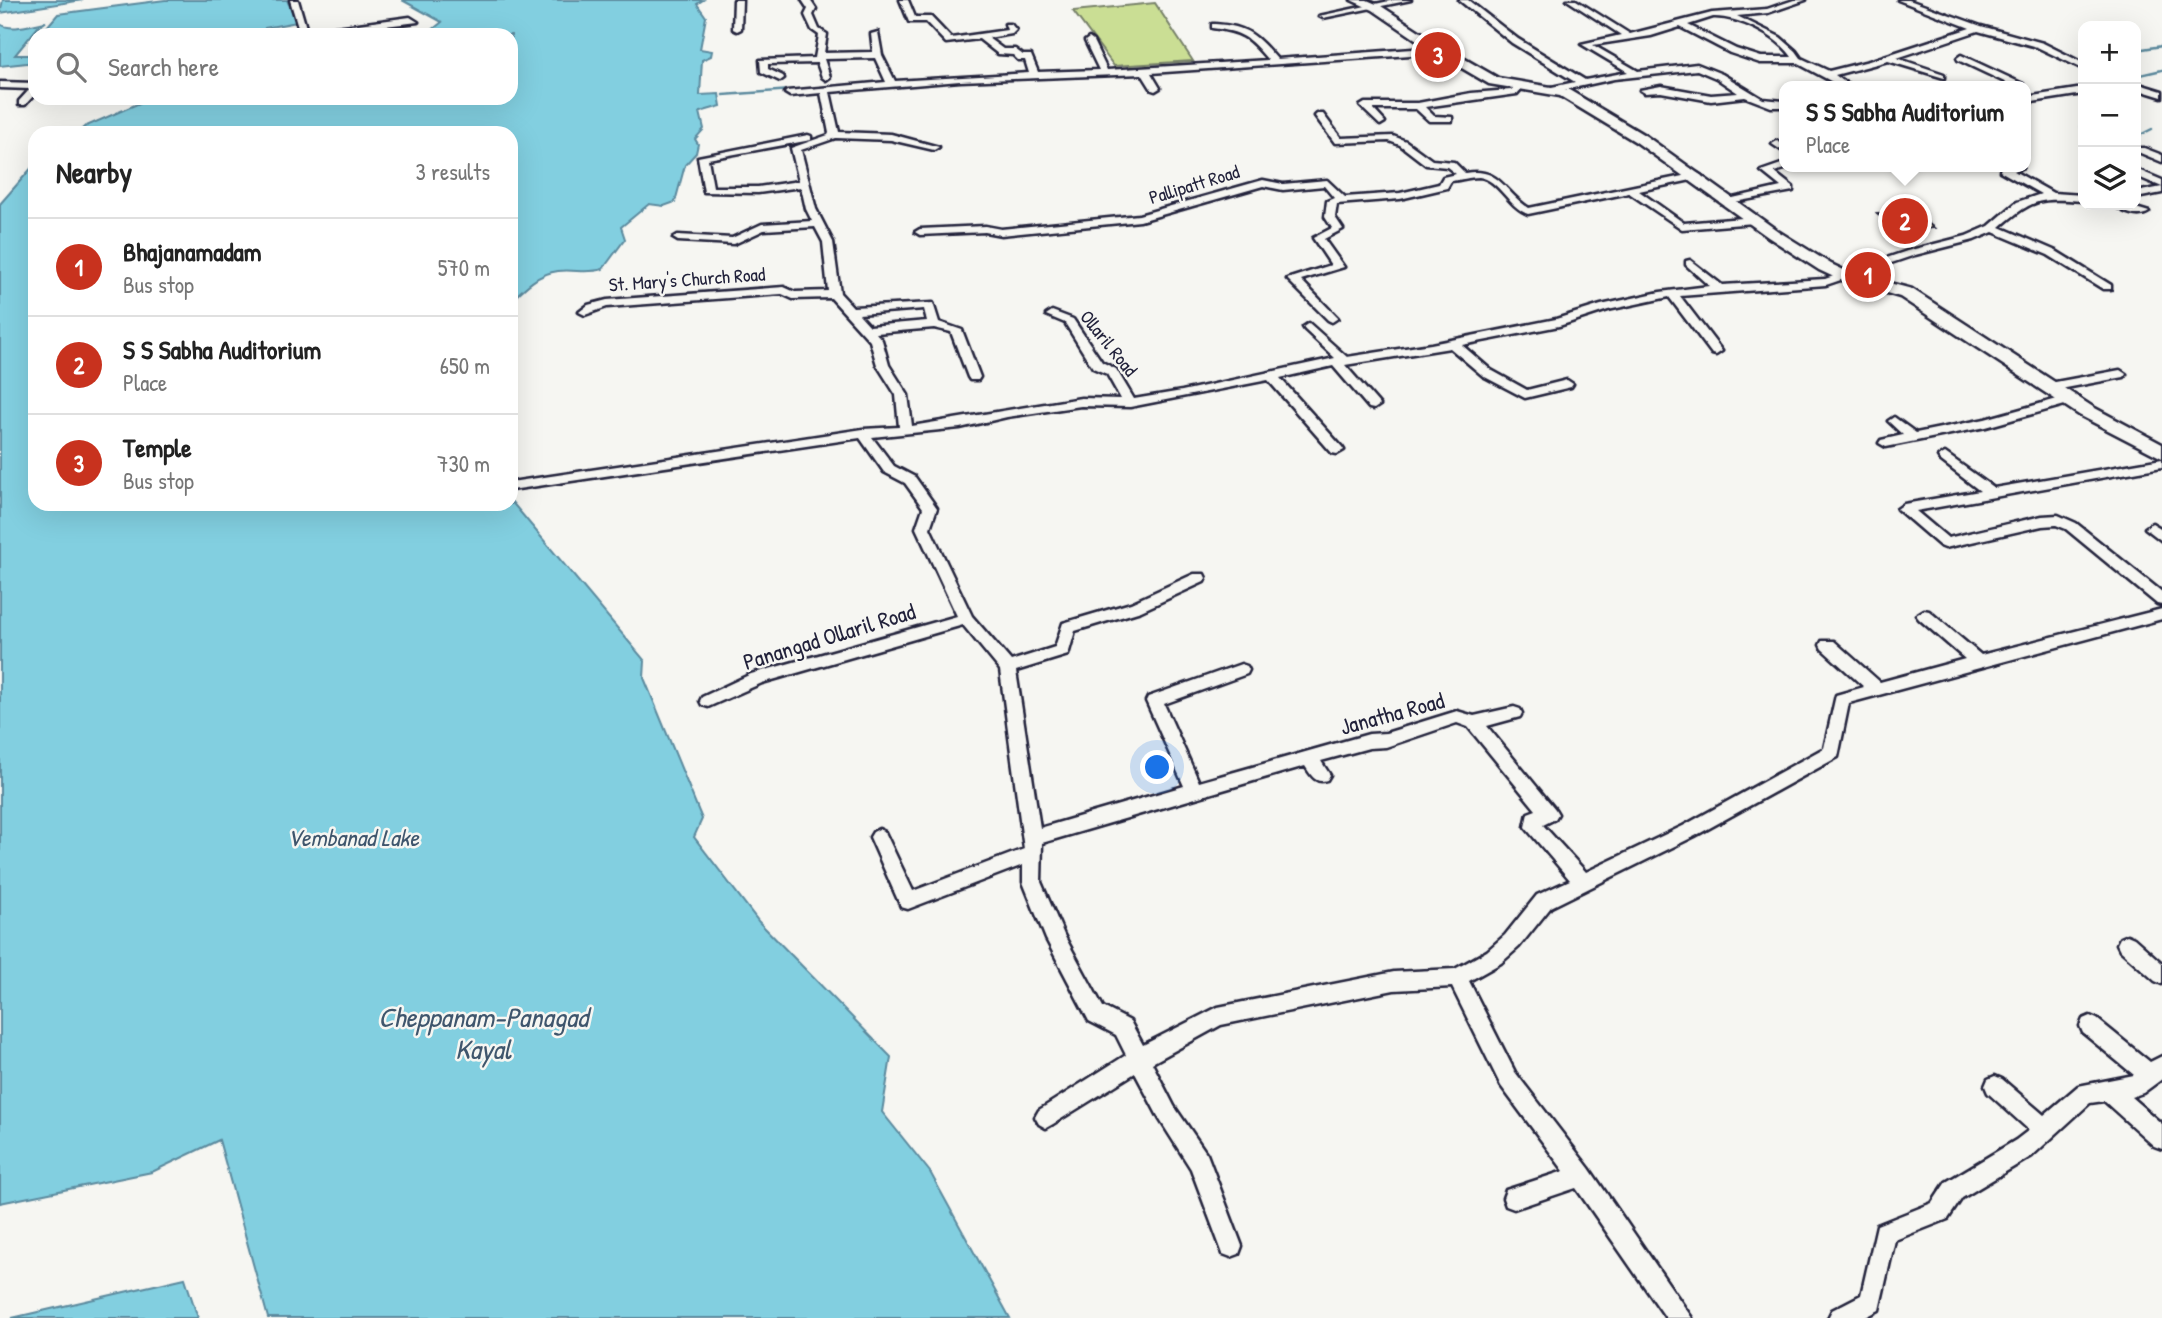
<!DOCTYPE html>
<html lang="en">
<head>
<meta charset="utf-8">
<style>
  body { margin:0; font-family:"Patrick Hand",sans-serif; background:#f6f6f6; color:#222 }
  .controls { position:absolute; right:21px; top:21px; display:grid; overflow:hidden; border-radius:14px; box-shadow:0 7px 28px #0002 }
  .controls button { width:63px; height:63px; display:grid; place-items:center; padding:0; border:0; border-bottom:2px solid #e0e0e0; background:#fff; color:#222; font:35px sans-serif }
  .you { position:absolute; left:1158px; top:768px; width:24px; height:24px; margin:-18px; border:5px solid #fff; border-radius:50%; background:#1a73e8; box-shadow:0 0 0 10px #1a73e833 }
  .badge { display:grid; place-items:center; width:46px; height:46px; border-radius:50%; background:#c8321e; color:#fff; font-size:23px; font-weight:700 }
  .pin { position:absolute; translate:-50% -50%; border:4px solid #fff; box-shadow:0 2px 7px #0006 }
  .popup { position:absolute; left:1779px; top:81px; width:252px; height:91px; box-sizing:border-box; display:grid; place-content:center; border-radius:14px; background:#fff; filter:drop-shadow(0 2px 5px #0005); font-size:23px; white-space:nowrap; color:#767676 }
  .popup b { font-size:26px; color:#222 }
  .popup::after { content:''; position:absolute; left:50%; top:100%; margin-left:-14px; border:14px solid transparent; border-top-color:#fff }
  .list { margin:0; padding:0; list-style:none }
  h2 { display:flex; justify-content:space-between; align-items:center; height:91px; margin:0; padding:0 28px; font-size:30px }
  h2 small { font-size:23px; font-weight:400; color:#767676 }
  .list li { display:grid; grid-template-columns:46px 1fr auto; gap:21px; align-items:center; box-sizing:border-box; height:98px; padding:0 28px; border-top:2px solid #e0e0e0 }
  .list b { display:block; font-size:26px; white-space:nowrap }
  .list p { margin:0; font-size:23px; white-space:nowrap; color:#767676 }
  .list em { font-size:23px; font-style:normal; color:#767676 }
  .icon { flex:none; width:38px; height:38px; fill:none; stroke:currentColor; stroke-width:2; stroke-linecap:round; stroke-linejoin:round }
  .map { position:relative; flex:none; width:2162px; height:1318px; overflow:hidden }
  .search { position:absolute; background:#fff; box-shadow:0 7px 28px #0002; left:28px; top:28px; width:490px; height:77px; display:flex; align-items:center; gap:18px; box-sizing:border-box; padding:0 24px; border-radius:21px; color:#767676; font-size:26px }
  .panel { position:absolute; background:#fff; box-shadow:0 7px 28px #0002; left:28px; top:126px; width:490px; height:385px; border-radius:21px }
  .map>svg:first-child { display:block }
  .green { fill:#cade94; stroke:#768068; stroke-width:2 }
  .water { fill:#82cfe0; stroke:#5c8a9e; stroke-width:2 }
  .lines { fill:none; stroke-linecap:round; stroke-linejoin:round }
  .stream { stroke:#5c8a9e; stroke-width:2.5 }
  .building { fill:#c9af80; stroke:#22223b; stroke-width:2 }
  .minor-casing { stroke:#22223b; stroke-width:5 }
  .secondary-casing { stroke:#22223b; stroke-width:5 }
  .minor { fill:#f6f6f2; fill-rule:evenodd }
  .secondary { fill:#f6f6f2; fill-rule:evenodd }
  .labels { text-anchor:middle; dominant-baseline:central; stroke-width:5; stroke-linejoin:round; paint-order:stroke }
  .far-street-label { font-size:19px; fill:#22223b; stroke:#f6f6f2 }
  .street-label { font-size:23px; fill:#22223b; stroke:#f6f6f2 }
  .water-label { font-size:24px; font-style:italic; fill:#3f566d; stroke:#f6f6f2 }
  .near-water-label { font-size:28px; font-style:italic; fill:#3f566d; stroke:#f6f6f2 }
</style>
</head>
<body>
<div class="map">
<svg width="2162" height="1318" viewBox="0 0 2162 1318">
  <rect width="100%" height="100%" fill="#f6f6f2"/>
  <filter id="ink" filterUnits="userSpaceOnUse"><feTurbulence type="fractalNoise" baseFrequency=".0143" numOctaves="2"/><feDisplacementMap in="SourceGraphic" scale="14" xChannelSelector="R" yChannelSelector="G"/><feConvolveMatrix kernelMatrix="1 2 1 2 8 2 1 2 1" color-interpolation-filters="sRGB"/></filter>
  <g filter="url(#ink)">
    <path class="green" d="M1155 3 1193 61 1114 66 1073 11Z"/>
    <g class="water">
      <path d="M3 0H83L0 13Z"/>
      <path d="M165 0H287L297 22 265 28 263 33 40 35 58 14Z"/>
      <path d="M402 0H703L697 4 706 17 700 49 712 51 711 56 702 60 700 95 719 94 721 106 700 112 704 129 695 139 698 144 696 153 685 165 675 202 664 206 649 204 621 227 625 239 603 269C587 274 574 269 558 271 539 273 524 288 511 301V133H78L84 127 151 98H511V35H426L442 22Z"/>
      <path d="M46 22 38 27 15 55H35V58L27 63 0 66V24C12 32 32 24 46 22Z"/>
      <path d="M35 164V504H511V501L645 661 644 678 702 819 694 837 759 922 891 1057 882 1112 930 1172 1010 1318H268L219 1140 152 1172 0 1203V204Z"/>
      <path d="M185 1278 198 1318H12Z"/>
    </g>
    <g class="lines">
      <g class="stream">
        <path d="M2136 50 2162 46"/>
        <path d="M2136 76 2162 70"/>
        <path d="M919 80 952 78"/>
        <path d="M723 95 819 88"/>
        <path d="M2080 126 2083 127"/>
        <path d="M2136 137 2152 129"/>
      </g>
    </g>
    <path class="building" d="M1913 211 1934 228 1897 231 1877 214Z"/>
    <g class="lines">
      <g class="minor-casing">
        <g id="minor">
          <path d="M290 0H298L307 31 410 17 418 22 311 35H290L299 30Z"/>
          <path d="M734 0H742L741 29 737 31 733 29Z"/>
          <path d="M802 0H810L816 9 813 15 819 29 827 34 824 53 873 52 871 34 878 32 882 55 895 81 1029 73 1025 60H1018L1013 55 998 54 979 39 946 43 926 22H909L900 0H908L915 17H931L951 38 1007 30 1005 24H1011L1016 30 1012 34 988 38 1003 49H1015L1023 55H1031L1038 72 1099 70 1085 41 1089 38 1093 41 1107 70 1268 60C1248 36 1242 32 1212 28V24H1215C1248 26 1256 35 1277 59L1440 47 1444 50 1440 53 1151 73 1160 88 1155 91 1152 90 1142 74 960 81 830 92 839 132 891 134 939 147 934 150 891 140 836 138 801 150 816 209 833 242 840 293 853 307 933 303 939 322 962 330 980 377 978 380H970L968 377 951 332 934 328 876 333 882 340 889 365 908 395 912 426 1081 398 1121 399 1107 374 1093 368 1065 323 1046 315 1052 311 1073 319 1102 362 1116 369 1134 399 1182 391 1335 358 1305 330 1303 327 1309 323 1347 357 1431 344 1556 319 1601 305 1660 292 1709 286 1686 265V261L1690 260 1722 285 1825 279 1907 251 1966 236 1989 226 2017 202 2041 194 2000 171 2001 167H2023L2014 171 2053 193 2083 195V201C2039 198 2034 198 2000 227L2056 251 2111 285V289H2103L2048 255 1993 232 1974 240 1915 255 1826 285 1680 296 1722 351 1716 355 1712 354 1669 297 1608 310 1559 326 1462 345 1491 370 1527 390 1567 380 1573 384 1571 387 1525 398 1483 376 1450 348 1345 365 1380 405 1374 409 1369 408 1333 366 1280 378 1342 447 1344 450 1337 454 1332 453 1268 380 1130 407 1081 406 1007 417 960 428 872 437 894 466 915 477 937 508 930 528 972 616 1011 661 1055 647 1063 623 1131 603 1194 574H1204L1206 578 1204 582 1141 611 1075 631 1068 655 1016 671 1040 828 1184 786 1146 701 1148 697 1241 664 1247 666 1249 670 1247 674 1164 704 1199 782 1369 734 1386 733 1457 711 1474 716 1514 707 1520 709 1522 713 1520 717 1487 726 1555 809 1558 814 1555 819 1543 825 1586 872 1683 826 1824 748 1836 695 1864 687 1822 649 1820 645 1822 641H1834L1880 682 1965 659 1919 619 1916 615 1924 610 1929 611 1981 655 2162 609V619L1849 703 1838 757 1695 836 1551 907 1519 947 1501 963 1469 981 1515 1072 1589 1168 1692 1318H1666L1576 1188 1514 1209 1506 1206 1503 1198 1506 1190 1564 1171 1501 1086 1452 987 1394 990 1221 1025 1152 1063 1174 1106 1207 1154 1242 1246 1239 1254 1231 1257 1223 1254 1191 1169 1160 1120 1135 1073 1053 1124 1046 1128 1039 1124 1035 1117 1039 1110 1126 1055 1116 1035 1089 1021 1046 939 1023 882V865L908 909 901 907 870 837 873 832 879 829 885 832 913 891 1024 849 1000 670 963 625 762 683 708 707 702 705 700 701 702 697 751 674 957 616 916 528 923 508 905 483 884 472 860 438 511 490V482L863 429 899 427 896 395 877 365 870 341 831 298 793 299 782 294 607 307 585 315 579 312 588 305 607 300 784 287 795 292 828 291 823 242 815 227 764 230 734 244 678 241 673 238 678 235 732 238 762 224 812 221 806 209 801 187 758 193 704 192 698 157 808 135 811 136V140L708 159 713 187H758L799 181 791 148 828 135 829 133 821 93 790 96 785 93 787 91 886 82 875 58 824 59 830 77 826 80 822 77 817 63 768 64V69L783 76 784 78 780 81 761 72 760 60 815 58 819 35 812 30 805 15 808 9ZM924 309 927 321 870 326 859 314ZM1457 723 1468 727 1536 810 1528 813 1525 827 1570 880 1537 895 1505 935 1487 951 1455 969 1394 972 1218 1007 1143 1045 1130 1021 1103 1007 1064 935 1041 882 1042 843 1305 766C1311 775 1315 784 1327 780L1330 775 1321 761 1369 748 1386 747Z"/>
          <path d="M1394 0H1411L1323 18 1319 16Z"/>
          <path d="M1459 0H1468L1518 39 1585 80 1628 72 1581 44 1621 35 1567 0H1576L1630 34 1712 13 1767 9 1794 0H1806L1768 13 1737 16 1780 37 1796 51 1801 58 1829 71 1869 61 1970 28 1898 0H1909L1981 26 2043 43 2083 63V69L2037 47 1978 31 1897 58 1944 74V78L1888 61 1835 75 1850 86H1840L1797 63H1760L1730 53 1680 27 1651 36 1593 45 1638 71 1697 64 1722 74 1763 99 1784 101V107H1771L1745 97 1711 101 1661 92 1645 93 1640 90 1661 86 1711 95 1738 93 1716 78 1697 70 1614 79 1550 93 1547 92V88L1575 82 1512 43ZM1713 17C1738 16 1778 36 1792 57H1761L1736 49 1688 25Z"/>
          <path d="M1961 55 2023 84 2024 86H2013L1958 60 1957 58Z"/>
          <path d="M0 82 35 83V94L25 105H19V101L30 89 0 88Z"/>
          <path d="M2136 83 2162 91V97L2136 89Z"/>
          <path d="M1518 84 1523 87 1517 94 1425 107 1434 116 1452 117V121H1429L1416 109H1373L1385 122 1380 125 1360 106 1365 103H1418L1471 93 1511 90Z"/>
          <path d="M2083 88V94L2026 103V97Z"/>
          <path d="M1317 114H1323L1341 138 1393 136 1406 141 1432 160 1454 162 1465 173C1501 167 1503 192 1529 208L1697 173 1702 176 1701 178 1639 191 1684 223 1754 217 1759 220 1754 223 1682 229 1629 193 1528 214C1509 208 1499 179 1479 177 1470 177 1460 180 1451 181L1447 188 1400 199 1337 204 1335 217 1343 229 1324 239 1344 267 1301 280 1336 316 1338 318 1332 322 1328 320 1287 279 1331 265 1313 238 1332 228 1325 217 1327 201 1334 198 1324 186 1283 190 1263 186 1140 221 1001 235 985 232 920 235 915 232 920 229 985 226 1001 229 1139 215 1263 180 1283 184 1327 180 1345 197 1400 193 1439 184 1443 177 1456 174 1447 167 1426 165 1400 145 1389 141 1335 143 1315 116Z"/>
          <path d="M1777 141 1784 145V152L1772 144Z"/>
          <path d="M2138 148H2144L2162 155V162L2138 152Z"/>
          <path d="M1784 163 1788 168 1774 172 1793 187V191L1729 203 1724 200 1781 187 1761 171Z"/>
          <path d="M2136 169 2162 180V193L2136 198V192L2162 187 2136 176Z"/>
          <path d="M2114 205H2126L2149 212C2139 219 2123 213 2114 205Z"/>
          <path d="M2120 370 2126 374 2124 377 2050 391 2044 387 2050 383Z"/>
          <path d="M2068 396 2072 397V403L1986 427 1886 447 1879 443 1881 440 1903 435 1888 421 1894 417 1916 433 1985 419Z"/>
          <path d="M1945 453 1994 488 2162 459V467L1916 511 1948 538 2042 516 2058 515 2076 523 2162 592V605L2157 604 2066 529 2056 525 2042 526 1945 548 1940 546 1897 509 1904 504 1980 491 1940 460 1938 457Z"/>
          <path d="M2152 523 2162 529V541L2145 528Z"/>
          <path d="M2127 935 2134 938 2162 963V984L2155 981 2120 950 2117 944 2120 938Z"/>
          <path d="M2090 1016 2097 1019 2150 1062 2162 1056V1079L2143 1093 2131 1097 2162 1124V1149L2154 1146 2104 1101 2090 1103 2032 1156 1962 1198 1948 1219 1895 1240 1879 1310 1864 1318H1828L1832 1310 1861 1295 1877 1225 1932 1203 1946 1182 2016 1140 2029 1130 1988 1093 1985 1086 1988 1079 1995 1076 2002 1079 2044 1115 2078 1086 2134 1075 2083 1033 2080 1026 2083 1019Z"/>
        </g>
      </g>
      <g class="secondary-casing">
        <path id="secondary" d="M1351 0H1367L1381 6 1444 47 1498 78 1569 90 1646 136 1778 231 1831 264 1848 272 1912 289 2093 407 2162 444V458L2079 415 1900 297 1836 278 1819 270 1768 237 1636 142 1560 96 1489 84 1436 53 1373 10Z"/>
      </g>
      <use href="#minor" class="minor"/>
      <use href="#secondary" class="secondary"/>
    </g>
  </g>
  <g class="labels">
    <g class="far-street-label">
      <text transform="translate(1194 184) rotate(-17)">Pallipatt Road</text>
      <text transform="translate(687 279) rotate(-4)">St. Mary's Church Road</text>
      <text transform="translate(1109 343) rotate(51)">Ollaril Road</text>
    </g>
    <g class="street-label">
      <text transform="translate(829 636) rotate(-17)">Panangad Ollaril Road</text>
      <text transform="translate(1392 713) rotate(-15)">Janatha Road</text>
    </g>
    <g class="water-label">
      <text x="353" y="837">Vembanad Lake</text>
    </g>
    <g class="near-water-label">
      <text x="483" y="1017">Cheppanam-Panagad<tspan x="483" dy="32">Kayal</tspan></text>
    </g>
  </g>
</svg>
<div class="controls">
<button>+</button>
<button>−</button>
<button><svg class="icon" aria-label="layers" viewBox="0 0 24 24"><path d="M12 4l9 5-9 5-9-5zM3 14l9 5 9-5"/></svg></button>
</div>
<div class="you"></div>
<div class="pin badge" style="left:1868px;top:275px">1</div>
<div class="pin badge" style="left:1905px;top:221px">2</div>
<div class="popup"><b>S S Sabha Auditorium</b>Place</div>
<div class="pin badge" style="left:1438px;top:55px">3</div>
<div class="search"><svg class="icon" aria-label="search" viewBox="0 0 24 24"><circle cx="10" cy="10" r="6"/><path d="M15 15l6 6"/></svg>Search here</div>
<section class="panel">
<h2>Nearby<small>3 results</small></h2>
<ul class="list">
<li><span class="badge">1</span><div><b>Bhajanamadam</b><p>Bus stop</p></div><em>570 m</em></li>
<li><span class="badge">2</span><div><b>S S Sabha Auditorium</b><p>Place</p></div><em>650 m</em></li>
<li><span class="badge">3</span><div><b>Temple</b><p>Bus stop</p></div><em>730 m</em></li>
</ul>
</section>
</div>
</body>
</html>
